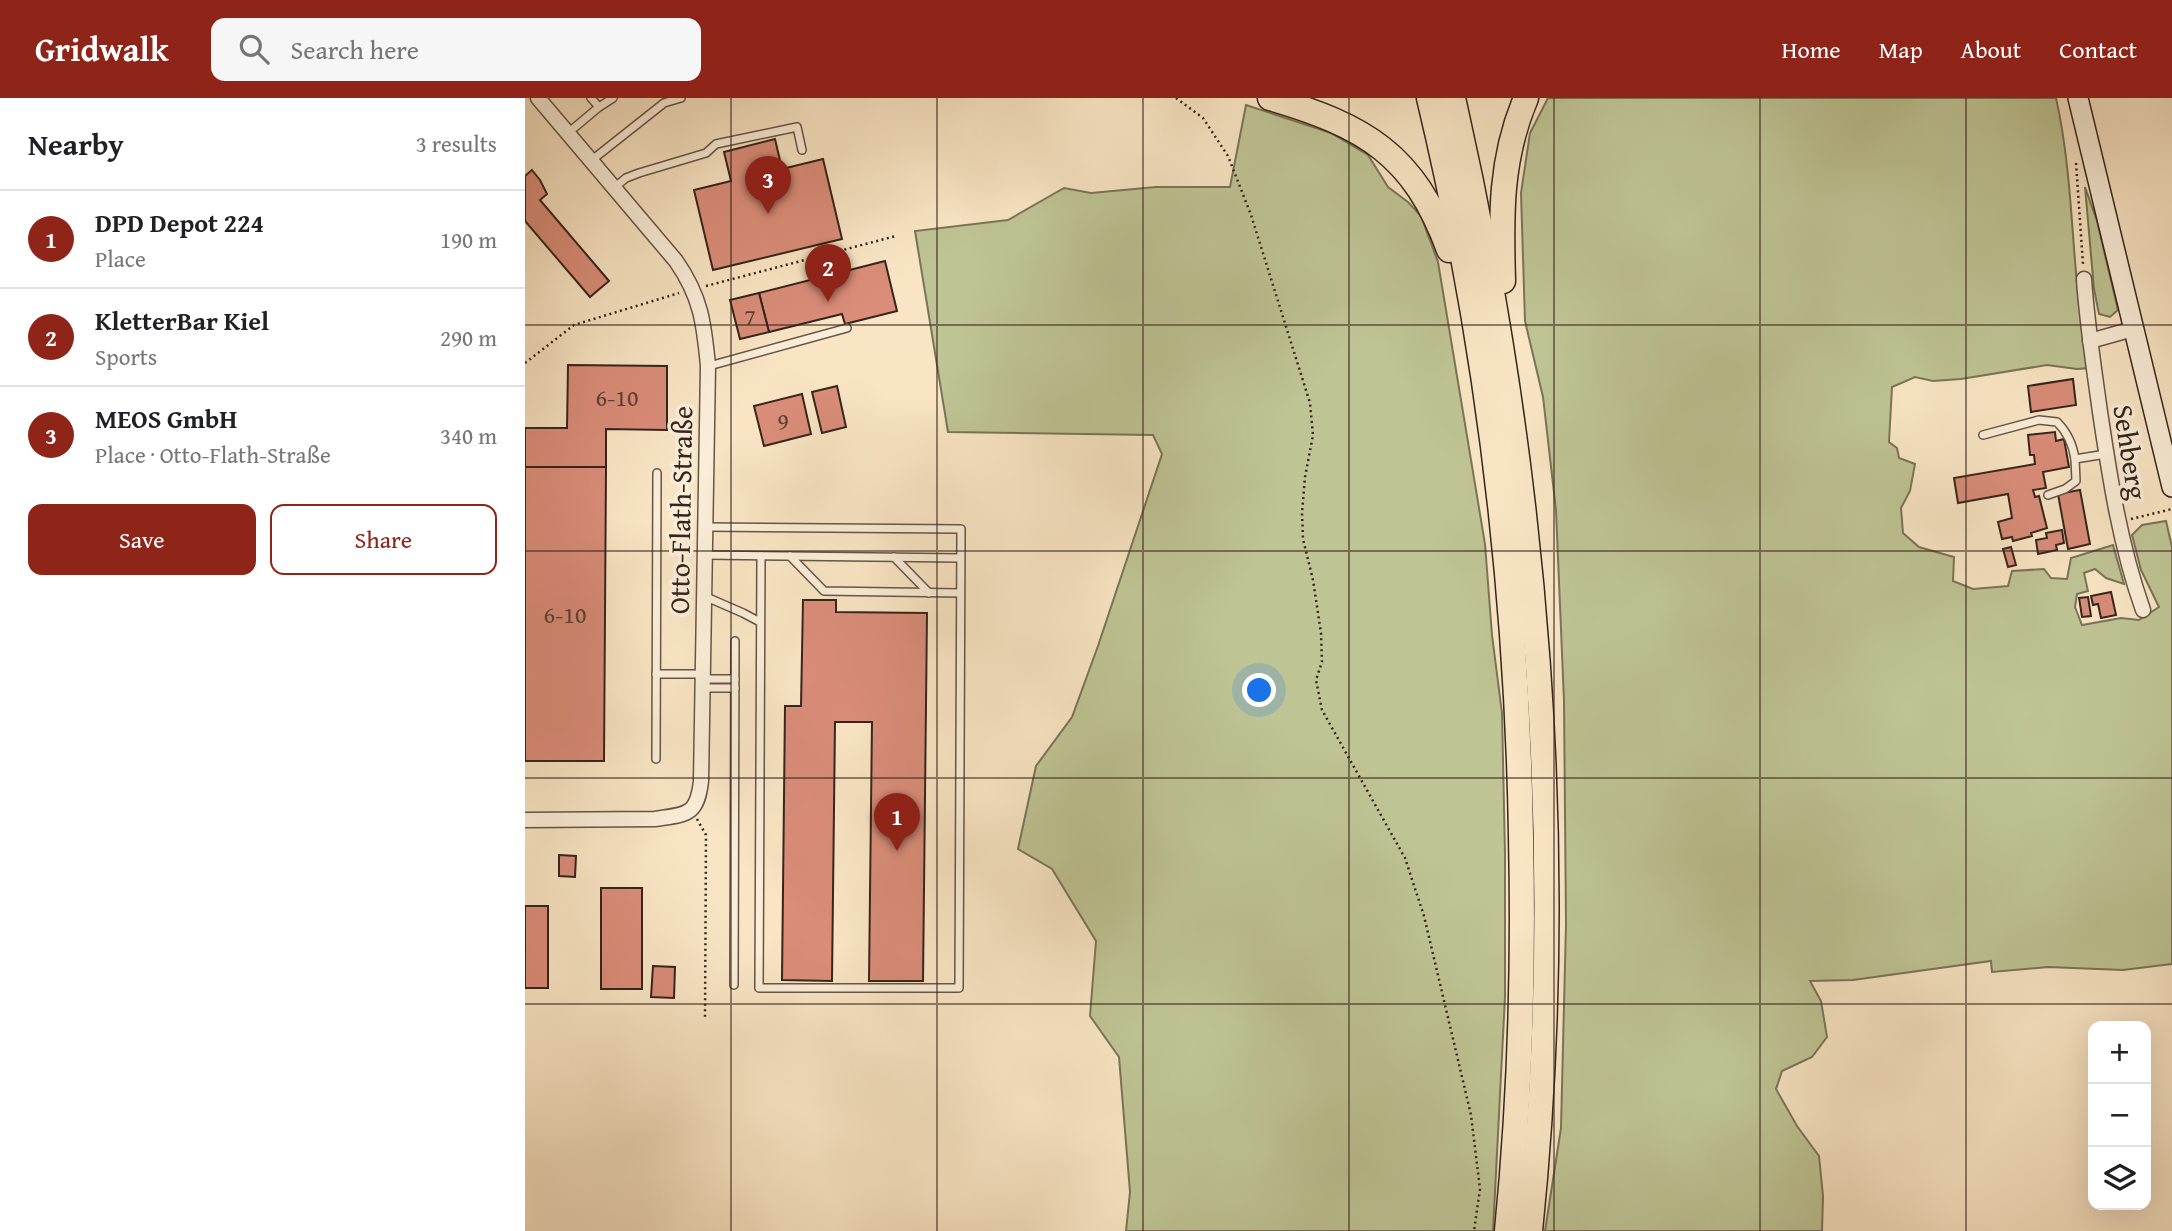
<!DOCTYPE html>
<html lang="en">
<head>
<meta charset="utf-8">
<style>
  body { margin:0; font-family:"Gentium Book Plus",serif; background:#f6f6f6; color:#202124 }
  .controls { position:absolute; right:21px; bottom:21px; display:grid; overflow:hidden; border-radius:14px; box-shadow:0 7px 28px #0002 }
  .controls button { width:63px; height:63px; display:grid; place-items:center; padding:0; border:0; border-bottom:2px solid #e0e0e0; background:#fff; color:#202124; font:35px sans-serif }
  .you { position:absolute; left:735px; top:593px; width:24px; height:24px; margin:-18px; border:5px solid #fff; border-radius:50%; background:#1a73e8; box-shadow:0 0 0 10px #1a73e833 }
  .badge { display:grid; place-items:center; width:46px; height:46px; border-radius:50%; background:#8f2418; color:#fff; font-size:23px; font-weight:700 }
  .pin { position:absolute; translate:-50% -58px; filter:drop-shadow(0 2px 4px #0008) }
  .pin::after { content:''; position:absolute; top:37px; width:24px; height:21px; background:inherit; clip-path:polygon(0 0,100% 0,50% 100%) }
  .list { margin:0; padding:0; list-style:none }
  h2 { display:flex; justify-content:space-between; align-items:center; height:91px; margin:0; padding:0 28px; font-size:30px }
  h2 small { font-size:23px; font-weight:400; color:#757577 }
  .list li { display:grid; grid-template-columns:46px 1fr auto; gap:21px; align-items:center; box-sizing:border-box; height:98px; padding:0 28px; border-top:2px solid #e0e0e0 }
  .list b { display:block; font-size:26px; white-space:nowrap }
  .list p { margin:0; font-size:23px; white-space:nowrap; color:#757577 }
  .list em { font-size:23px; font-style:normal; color:#757577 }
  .actions { display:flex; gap:14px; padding:21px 28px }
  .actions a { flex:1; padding:16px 0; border:2px solid #8f2418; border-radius:14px; text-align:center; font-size:24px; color:#8f2418 }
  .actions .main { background:#8f2418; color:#fff }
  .icon { flex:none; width:38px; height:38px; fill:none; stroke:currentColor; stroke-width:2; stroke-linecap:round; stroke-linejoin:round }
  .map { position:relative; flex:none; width:1647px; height:1133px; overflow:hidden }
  header { display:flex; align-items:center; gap:42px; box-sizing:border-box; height:98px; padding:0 35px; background:#8f2418; color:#fff }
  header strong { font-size:33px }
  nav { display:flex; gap:38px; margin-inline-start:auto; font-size:24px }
  .search { width:490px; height:63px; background:#f6f6f6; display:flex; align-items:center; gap:18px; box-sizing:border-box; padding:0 24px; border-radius:14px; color:#757577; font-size:26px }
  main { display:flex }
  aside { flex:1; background:#fff }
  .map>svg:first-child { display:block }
  .green { fill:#bfc494; stroke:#7a7458; stroke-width:2 }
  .building { fill:#da8d79; stroke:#35251d; stroke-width:2 }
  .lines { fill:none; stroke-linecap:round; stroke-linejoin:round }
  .lane-casing { stroke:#665547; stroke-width:10 }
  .street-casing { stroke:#665547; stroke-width:17 }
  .secondary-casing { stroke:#35251d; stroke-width:22 }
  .highway-casing { stroke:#35251d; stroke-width:27 }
  .path { stroke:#35251d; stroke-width:2.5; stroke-dasharray:2 3.5; stroke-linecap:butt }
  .lane { stroke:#fbeed9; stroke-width:7 }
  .street { stroke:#fbeed9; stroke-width:14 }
  .secondary { stroke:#fbeed9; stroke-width:19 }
  .highway { stroke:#f9e5c4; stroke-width:24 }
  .grid { fill:none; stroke:#35251d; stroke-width:2; stroke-opacity:0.55 }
  .labels { text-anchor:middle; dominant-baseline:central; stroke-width:7; stroke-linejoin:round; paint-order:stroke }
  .number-label { font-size:24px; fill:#5e3f34 }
  .street-label { font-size:28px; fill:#35251d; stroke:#fbeed9 }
</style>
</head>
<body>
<header>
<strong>Gridwalk</strong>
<div class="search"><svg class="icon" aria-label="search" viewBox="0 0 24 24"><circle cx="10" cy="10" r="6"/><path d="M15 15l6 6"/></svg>Search here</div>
<nav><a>Home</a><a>Map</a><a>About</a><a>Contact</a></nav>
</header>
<main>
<aside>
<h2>Nearby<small>3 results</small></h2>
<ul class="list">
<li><span class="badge">1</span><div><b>DPD Depot 224</b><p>Place</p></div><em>190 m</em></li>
<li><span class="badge">2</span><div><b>KletterBar Kiel</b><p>Sports</p></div><em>290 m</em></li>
<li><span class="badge">3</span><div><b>MEOS GmbH</b><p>Place · Otto-Flath-Straße</p></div><em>340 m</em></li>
</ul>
<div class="actions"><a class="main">Save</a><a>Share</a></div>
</aside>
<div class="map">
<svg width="1647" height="1133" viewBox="0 0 1647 1133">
  <rect width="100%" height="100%" fill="#f9e5c4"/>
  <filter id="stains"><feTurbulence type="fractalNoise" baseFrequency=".00286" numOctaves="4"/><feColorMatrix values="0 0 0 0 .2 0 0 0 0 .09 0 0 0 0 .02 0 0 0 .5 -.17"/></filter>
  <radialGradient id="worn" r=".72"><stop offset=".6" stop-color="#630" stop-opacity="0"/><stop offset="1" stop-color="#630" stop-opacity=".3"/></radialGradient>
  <g class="green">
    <path d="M1023 0H1531C1551 89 1545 181 1564 270L1552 271 1522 267 1436 281 1408 283 1390 279 1367 289 1364 344 1372 350 1374 360 1390 366 1385 393 1376 410 1378 435 1394 449 1429 459 1428 483 1448 491 1483 488 1487 473 1519 471 1526 480 1542 481 1546 460 1588 447 1599 486 1581 480 1570 471 1559 475 1563 493 1552 496 1550 509 1557 527 1596 520 1614 522 1634 509 1616 472 1607 437 1617 427 1641 423 1647 449V866L1598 872 1523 869 1467 874 1466 863 1328 882 1285 883 1296 903 1302 939 1287 959 1257 973 1251 991 1272 1028 1294 1058 1298 1098 1297 1133H1020L1036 1030 1041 826 1039 603 1031 412 1018 299 1000 223 996 95 1005 35Z"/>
    <path d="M721 7 806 35 843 57 863 89 883 104 896 118 913 164 960 446 967 537 977 615 980 755V899L968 1133H601L605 1094 594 959 565 918 571 843 527 771 493 751 511 668 547 619 573 548 637 356 628 337 423 334 390 133 483 122 539 90 566 95 631 89H705Z"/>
    <path d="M1560 89 1572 123 1593 212 1585 219 1574 216 1569 191Z"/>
  </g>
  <g class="building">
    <path d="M250 41 257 71 298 61 317 141 188 172 169 92 206 83 199 54Z"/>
    <path d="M7 72 15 82 22 96 15 102 84 183 65 199 0 123V78Z"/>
    <path d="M360 163 372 213 320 226 317 216 244 234 234 195Z"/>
    <path d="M234 195 244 234 215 241 205 202Z"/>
    <path d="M43 267 142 268V332L81 331V369H0V330H42Z"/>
    <path d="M1548 281 1551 307 1506 314 1503 288Z"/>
    <path d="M312 288 321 329 297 335 287 294Z"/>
    <path d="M277 296 286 336 239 348 229 308Z"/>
    <path d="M1530 334 1531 343 1539 341 1544 369 1518 374 1521 390 1508 392 1510 399 1514 398 1522 430 1506 435 1507 438 1488 443 1487 439 1477 441 1473 424 1487 420 1483 396 1433 405 1429 380 1510 366 1509 357H1505L1503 337Z"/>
    <path d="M0 369H81L79 663H0Z"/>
    <path d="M1555 392 1565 446 1543 451 1533 396Z"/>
    <path d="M1537 432 1539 445 1531 447 1532 452 1513 456 1511 442 1522 440 1521 435Z"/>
    <path d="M1486 449 1491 467 1483 469 1478 451Z"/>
    <path d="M1586 494 1591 517 1576 520 1573 506 1568 507 1566 498Z"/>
    <path d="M1563 499 1566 518 1557 519 1554 500Z"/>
    <path d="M278 502H311V514L402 515 398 883H344L347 624H310L307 883 257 882 260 608H276Z"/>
    <path d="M34 757 51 758 50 779 34 778Z"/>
    <rect x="76" y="790" width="41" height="101"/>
    <rect x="0" y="808" width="23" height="82"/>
    <path d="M128 868 150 869 149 900 126 899Z"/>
  </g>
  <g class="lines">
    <g class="lane-casing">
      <g id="lane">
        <path d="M66 0 74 9"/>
        <path d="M43 35 74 9 88 0"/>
        <path d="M67 62 139 5 156 0"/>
        <path d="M90 89 101 80 114 75 181 55 191 46 272 29 277 52"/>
        <path d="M184 268 322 230"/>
        <path d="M1458 337 1514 322 1532 324C1542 334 1548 347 1550 361"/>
        <path d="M1523 397 1540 391 1551 383 1550 361 1581 356"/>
        <path d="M180 429 436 431 434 890H234L236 458"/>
        <path d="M180 457 435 460"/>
        <path d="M265 458 299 493 435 495"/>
        <path d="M369 459 404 495"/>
        <path d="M179 498 218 515 235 524"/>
        <path d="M131 576H177"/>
        <path d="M177 581H210"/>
        <path d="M177 590H210"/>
        <path d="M131 661 132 375"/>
        <path d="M209 887 210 543"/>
      </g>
    </g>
    <g class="street-casing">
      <g id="street">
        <path d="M1559 181C1562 226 1569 270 1575 314 1585 381 1595 447 1618 512"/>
        <path d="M1565 243 1608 231"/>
        <path d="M0 722 130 721C162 716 172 718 176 683L183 268C179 225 176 199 151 163L13 0"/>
      </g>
    </g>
    <g class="secondary-casing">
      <path id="secondary" d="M1553 0 1647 389"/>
    </g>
    <g class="highway-casing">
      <g id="highway">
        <path d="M745 0C840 28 889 56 924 152"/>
        <path d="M904 0C962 242 992 490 996 738 999 870 995 1002 982 1133"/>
        <path d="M928 0C1012 370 1044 755 1005 1133"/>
        <path d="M978 183C976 118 975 61 1001 0"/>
      </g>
    </g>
    <g class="path">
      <path d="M651 0 678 20 703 58 726 117 785 305 788 337 780 379 777 415 778 441 788 482 796 535 797 564 791 582 797 612 880 760 899 818 946 1017 955 1091 949 1133"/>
      <path d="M1551 65 1558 166"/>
      <path d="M181 188 371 138"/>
      <path d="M0 265 49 227 154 195"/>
      <path d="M1606 421 1647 411"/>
      <path d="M172 721 181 737 180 921"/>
    </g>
    <use href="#lane" class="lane"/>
    <use href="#street" class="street"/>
    <use href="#secondary" class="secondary"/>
    <use href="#highway" class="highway"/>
  </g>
  <path class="grid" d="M206 0V1133M412 0V1133M618 0V1133M824 0V1133M1029 0V1133M1235 0V1133M1441 0V1133M0 227H1647M0 453H1647M0 680H1647M0 906H1647"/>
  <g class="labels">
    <g class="number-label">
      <text x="225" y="218">7</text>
      <text x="92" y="299">6-10</text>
      <text x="258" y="322">9</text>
      <text x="40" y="516">6-10</text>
    </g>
    <g class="street-label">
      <text transform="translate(1606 354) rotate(81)">Sehberg</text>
      <text transform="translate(155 412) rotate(-89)">Otto-Flath-Straße</text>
    </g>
  </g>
  <rect width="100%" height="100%" filter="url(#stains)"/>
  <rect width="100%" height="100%" fill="url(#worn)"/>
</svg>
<div class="controls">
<button>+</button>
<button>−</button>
<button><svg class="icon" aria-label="layers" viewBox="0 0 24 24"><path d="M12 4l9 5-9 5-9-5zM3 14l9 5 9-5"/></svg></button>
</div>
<div class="you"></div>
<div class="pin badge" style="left:372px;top:753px">1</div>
<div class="pin badge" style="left:303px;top:204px">2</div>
<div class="pin badge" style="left:243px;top:116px">3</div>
</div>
</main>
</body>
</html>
